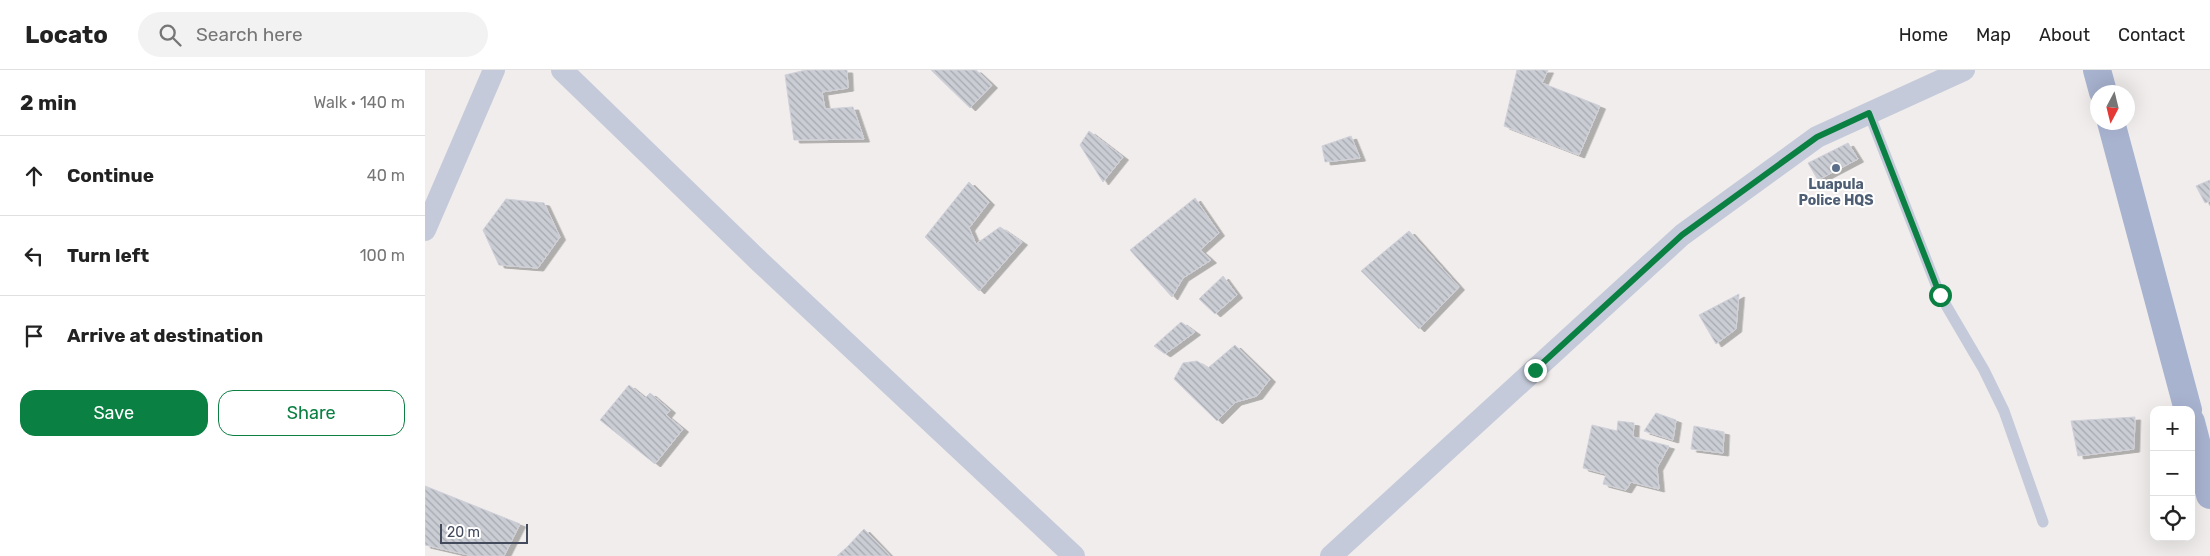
<!DOCTYPE html>
<html lang="en">
<head>
<meta charset="utf-8">
<style>
  body { margin:0; font-family:Rubik,sans-serif; background:#f2f2f2; color:#222 }
  .controls { position:absolute; right:15px; bottom:15px; display:grid; overflow:hidden; border-radius:10px; box-shadow:0 5px 20px #0002 }
  .controls button { width:45px; height:45px; display:grid; place-items:center; padding:0; border:0; border-bottom:1px solid #e0e0e0; background:#fff; color:#222; font:25px sans-serif }
  .compass { position:absolute; left:1665px; top:15px; width:45px; height:45px; border-radius:50%; background:#fff; box-shadow:0 5px 20px #0002; rotate:187deg }
  .scale { position:absolute; left:15px; bottom:12px; width:88px; box-sizing:border-box; padding-left:5px; border:2px solid #434a5c; border-top:0; font-size:14px; line-height:18px; white-space:nowrap; color:#434a5c; -webkit-text-stroke:4px #fff; paint-order:stroke }
  .stop { position:absolute; width:15px; height:15px; margin:-11px; border:4px solid #0b8043; border-radius:50%; background:#fff }
  .stop.end { background:#0b8043; border-color:#fff; box-shadow:0 1px 5px #0008 }
  .list { margin:0; padding:0; list-style:none }
  h2 { display:flex; justify-content:space-between; align-items:center; height:65px; margin:0; padding:0 20px; font-size:21px }
  h2 small { font-size:16px; font-weight:400; color:#767676 }
  .list li { display:grid; grid-template-columns:32px 1fr auto; gap:15px; align-items:center; box-sizing:border-box; height:80px; padding:0 20px; border-top:1px solid #e0e0e0 }
  .list b { display:block; font-size:19px; white-space:nowrap }
  .list em { font-size:16px; font-style:normal; color:#767676 }
  .actions { display:flex; gap:10px; padding:15px 20px }
  .actions a { flex:1; padding:11px 0; border:1px solid #0b8043; border-radius:15px; text-align:center; font-size:18px; color:#0b8043 }
  .actions .main { background:#0b8043; color:#fff }
  .icon { flex:none; width:28px; height:28px; fill:none; stroke:currentColor; stroke-width:2; stroke-linecap:round; stroke-linejoin:round }
  .map { position:relative; flex:none; width:1785px; height:486px; overflow:hidden }
  header { display:flex; align-items:center; gap:30px; box-sizing:border-box; height:70px; padding:0 25px; background:#fff; border-bottom:1px solid #e0e0e0 }
  header strong { font-size:24px }
  nav { display:flex; gap:28px; margin-inline-start:auto; font-size:18px }
  .search { width:350px; height:45px; background:#f2f2f2; display:flex; align-items:center; gap:12px; box-sizing:border-box; padding:0 18px; border-radius:28px; color:#767676; font-size:19px }
  main { display:flex }
  aside { flex:1; background:#fff }
  .map>svg:first-child { display:block }
  .building { fill:url(#building-back-hatch); stroke:#d0d0d9; filter:url(#shadow) }
  .lines { fill:none; stroke-linecap:round; stroke-linejoin:round }
  .service { stroke:#c4cad9; stroke-width:11 }
  .minor { stroke:#c4cad9; stroke-width:22 }
  .primary { stroke:#a8b3d0; stroke-width:28 }
  .route { stroke:#0b8043; stroke-width:6 }
  .service-dot { fill:#5c6f8a; stroke:#fff; stroke-width:2 }
  .labels { text-anchor:middle; dominant-baseline:central; stroke-width:4; stroke-linejoin:round; paint-order:stroke }
  .service-label { font-size:14px; font-weight:bold; fill:#4e5e75; stroke:#fff }
</style>
</head>
<body>
<header>
<strong>Locato</strong>
<div class="search"><svg class="icon" aria-label="search" viewBox="0 0 24 24"><circle cx="10" cy="10" r="6"/><path d="M15 15l6 6"/></svg>Search here</div>
<nav><a>Home</a><a>Map</a><a>About</a><a>Contact</a></nav>
</header>
<main>
<aside>
<h2>2 min<small>Walk · 140 m</small></h2>
<ul class="list">
<li><svg class="icon" aria-label="ahead" viewBox="0 0 24 24"><path d="M12 20V5M6 11l6-6 6 6"/></svg><div><b>Continue</b></div><em>40 m</em></li>
<li><svg class="icon" aria-label="left" viewBox="0 0 24 24"><path d="M17 20v-9H6M10 6l-5 5 5 5"/></svg><div><b>Turn left</b></div><em>100 m</em></li>
<li><svg class="icon" aria-label="arrive" viewBox="0 0 24 24"><path d="M6 21V4h12l-3 4 3 4H6"/></svg><div><b>Arrive at destination</b></div></li>
</ul>
<div class="actions"><a class="main">Save</a><a>Share</a></div>
</aside>
<div class="map">
<svg width="1785" height="486" viewBox="0 0 1785 486">
  <defs>
    <pattern id="building-back-hatch" width="6" height="6" patternUnits="userSpaceOnUse" patternTransform="scale(1.25)"><rect width="6" height="6" fill="#cbcdd5"/><path d="M-1 5l2 2M0 0l6 6M5-1l2 2" fill="none" stroke="#a6a8b0"/></pattern>
    <filter id="shadow"><feDropShadow dx="5.5" dy="3" stdDeviation="0" flood-color="#0004"/></filter>
  </defs>
  <rect width="100%" height="100%" fill="#f0edec"/>
  <g class="building">
    <path d="M381 0H422L423 18 397 22 400 39 428 37 439 69 369 70 360 5Z"/>
    <path d="M506 0H551L567 15 545 38Z"/>
    <path d="M1092 0H1123L1117 13 1175 36 1154 85 1079 56Z"/>
    <path d="M664 61 698 87 678 112 655 75Z"/>
    <path d="M926 66 935 88 900 92 897 76Z"/>
    <path d="M1423 73 1433 89 1393 110 1383 93Z"/>
    <path d="M1785 110V131L1780 133 1771 116Z"/>
    <path d="M544 112 564 132 544 158 551 174 575 157 597 172 554 221 500 167Z"/>
    <path d="M770 128 794 163 775 180 786 190 758 208 747 227 705 180Z"/>
    <path d="M81 129 119 133 135 167 113 198 74 195 58 160Z"/>
    <path d="M984 161 1034 217 994 259 936 201Z"/>
    <path d="M798 206 812 225 790 244 774 229Z"/>
    <path d="M1314 224 1311 259 1291 274 1274 245Z"/>
    <path d="M756 252 770 262 740 284 729 276Z"/>
    <path d="M810 275 845 309 832 326 811 332 792 351 749 309 758 293 772 291 783 298Z"/>
    <path d="M204 315 220 328 225 323 245 340 241 345 258 359 230 394 175 350Z"/>
    <path d="M1231 343 1251 350 1248 370 1219 361Z"/>
    <path d="M1710 347 1709 379 1653 386 1646 351Z"/>
    <path d="M1193 351 1209 353 1208 367 1244 376 1232 398 1234 419 1206 412 1201 420 1178 414 1181 404 1158 398 1167 355 1192 361Z"/>
    <path d="M1269 356 1299 362 1298 383 1266 379Z"/>
    <path d="M0 416 95 454 79 486H48L0 475Z"/>
    <path d="M439 459 465 486H412L422 477Z"/>
  </g>
  <g class="lines">
    <path class="service" d="M1444 43 1515 225 1559 300 1579 341 1618 452"/>
    <g class="minor">
      <path d="M137 0 335 192 649 486"/>
      <path d="M0 160 69 0"/>
      <path d="M906 486 1257 165 1392 67 1539 0"/>
    </g>
    <g class="primary">
      <path d="M1672 0 1678 22"/>
      <path d="M1686 52 1763 340"/>
      <path d="M1766 352 1785 425"/>
    </g>
  </g>
  <g class="lines">
    <path class="route" d="M1110 300 1257 165 1392 67 1444 43 1515 225"/>
  </g>
  <circle class="service-dot" cx="1411" cy="98" r="5"/>
  <g class="labels">
    <g class="service-label">
      <text x="1411" y="114">Luapula<tspan x="1411" dy="16">Police HQS</tspan></text>
    </g>
  </g>
</svg>
<div class="controls">
<button>+</button>
<button>−</button>
<button><svg class="icon" aria-label="locate" viewBox="0 0 24 24"><circle cx="12" cy="12" r="6"/><path d="M12 2v4M12 18v4M2 12h4M18 12h4"/></svg></button>
</div>
<svg class="compass" viewBox="-18 -18 36 36"><path d="M0-13l5 13h-10z" fill="#e53935"/><path d="M0 13l5-13h-10z" fill="#767676"/></svg>
<div class="scale">20 m</div>
<div class="stop" style="left:1515px;top:225px"></div>
<div class="stop end" style="left:1110px;top:300px"></div>
</div>
</main>
</body>
</html>
